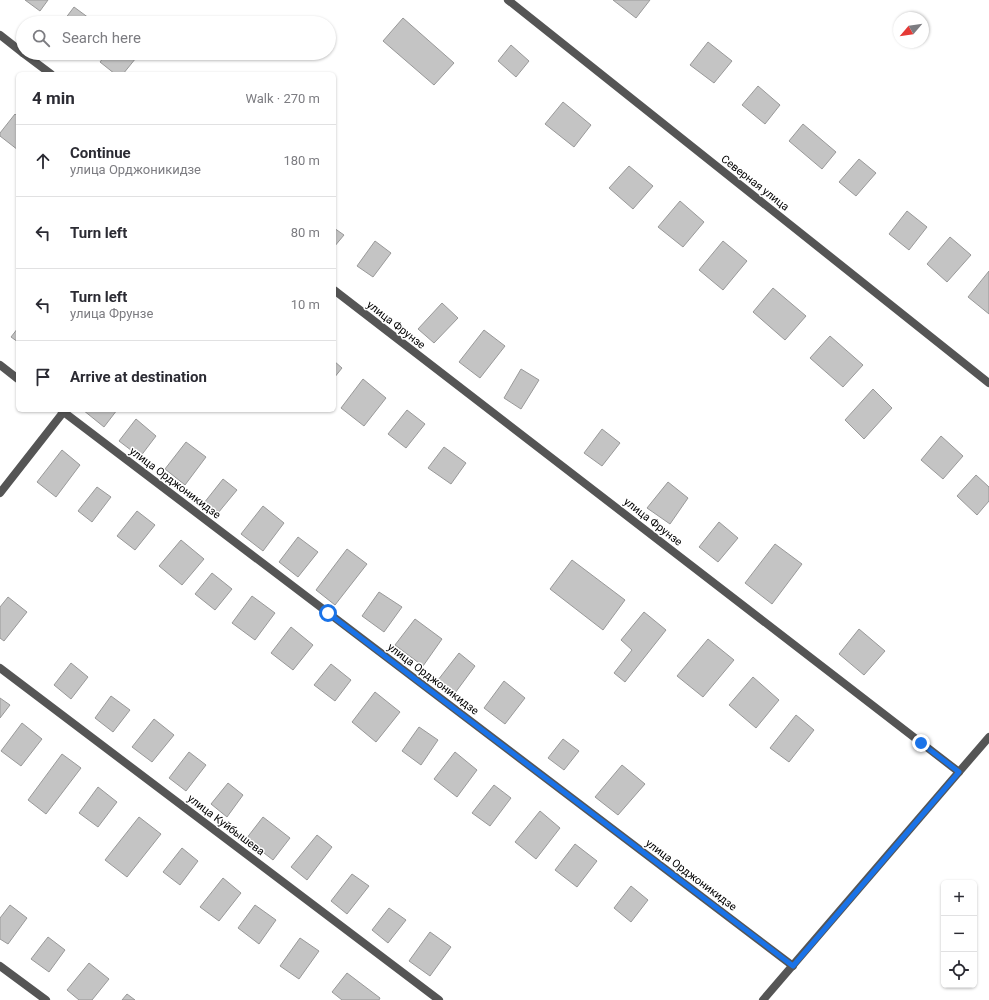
<!DOCTYPE html>
<html lang="en">
<head>
<meta charset="utf-8">
<style>
  body { margin:0; font-family:Roboto,sans-serif; background:#f2f2f3; color:#2b2b33 }
  .controls { position:absolute; right:12px; bottom:12px; display:grid; overflow:hidden; border-radius:6px; box-shadow:0 1px 3px #0004 }
  .controls button { width:36px; height:36px; display:grid; place-items:center; padding:0; border:0; border-bottom:1px solid #e1e1e2; background:#fff; color:#2b2b33; font:20px sans-serif }
  .compass { position:absolute; left:893px; top:12px; width:36px; height:36px; border-radius:50%; background:#fff; box-shadow:0 1px 3px #0004; rotate:241deg }
  .stop { position:absolute; width:12px; height:12px; margin:-9px; border:3px solid #1a73e8; border-radius:50%; background:#fff }
  .stop.end { background:#1a73e8; border-color:#fff; box-shadow:0 1px 4px #0008 }
  .list { margin:0; padding:0; list-style:none }
  h2 { display:flex; justify-content:space-between; align-items:center; height:52px; margin:0; padding:0 16px; font-size:17px }
  h2 small { font-size:13px; font-weight:400; color:#7c7c81 }
  .list li { display:grid; grid-template-columns:26px 1fr auto; gap:12px; align-items:center; box-sizing:border-box; height:72px; padding:0 16px; border-top:1px solid #e1e1e2 }
  .list b { display:block; font-size:15px; white-space:nowrap }
  .list p { margin:0; font-size:13px; white-space:nowrap; color:#7c7c81 }
  .list em { font-size:13px; font-style:normal; color:#7c7c81 }
  .icon { flex:none; width:22px; height:22px; fill:none; stroke:currentColor; stroke-width:2; stroke-linecap:round; stroke-linejoin:round }
  .map { position:relative; flex:none; width:989px; height:1000px; overflow:hidden }
  .search { position:absolute; background:#fff; box-shadow:0 1px 3px #0004; left:16px; top:16px; width:320px; height:44px; display:flex; align-items:center; gap:10px; box-sizing:border-box; padding:0 14px; border-radius:22px; color:#7c7c81; font-size:15px }
  .panel { position:absolute; background:#fff; box-shadow:0 1px 3px #0004; left:16px; top:72px; width:320px; height:340px; border-radius:6px }
  .map>svg:first-child { display:block }
  .building { fill:#c4c4c4; stroke:#999 }
  .lines { fill:none; stroke-linecap:round; stroke-linejoin:round }
  .minor { stroke:#555; stroke-width:8 }
  .route { stroke:#1a73e8; stroke-width:5 }
  .labels { text-anchor:middle; dominant-baseline:central; stroke-width:3; stroke-linejoin:round; paint-order:stroke }
  .street-label { font-size:11px; fill:#000; stroke:#fff }
</style>
</head>
<body>
<div class="map">
<svg width="989" height="1000" viewBox="0 0 989 1000">
  <rect width="100%" height="100%" fill="#fff"/>
  <g class="building">
    <path d="M25 0H48L40 11Z"/>
    <path d="M613 0H650L636 18Z"/>
    <path d="M74 7 93 21 91 23H62Z"/>
    <path d="M403 18 454 63 434 85 383 41Z"/>
    <path d="M708 42 732 61 714 83 690 65Z"/>
    <path d="M511 45 529 61 516 77 498 61Z"/>
    <path d="M107 53H140L123 74H115L100 62Z"/>
    <path d="M758 86 780 105 765 124 742 105Z"/>
    <path d="M563 102 591 125 574 147 545 124Z"/>
    <path d="M15 114 18 117V150L0 136V133Z"/>
    <path d="M803 124 836 152 822 169 789 141Z"/>
    <path d="M859 159 876 173 856 196 839 182Z"/>
    <path d="M629 166 653 186 633 209 609 188Z"/>
    <path d="M680 201 704 222 683 247 658 227Z"/>
    <path d="M907 211 927 227 909 250 889 234Z"/>
    <path d="M334 228 344 235 334 247Z"/>
    <path d="M950 237 971 255 947 282 927 264Z"/>
    <path d="M375 241 391 253 373 277 357 266Z"/>
    <path d="M723 241 747 261 723 290 699 270Z"/>
    <path d="M989 271V314L968 297Z"/>
    <path d="M773 288 806 316 785 340 753 312Z"/>
    <path d="M442 303 458 318 434 343 418 329Z"/>
    <path d="M18 328V342L11 337Z"/>
    <path d="M484 330 505 346 480 378 459 362Z"/>
    <path d="M830 336 863 365 843 387 810 358Z"/>
    <path d="M334 361 342 368 334 378Z"/>
    <path d="M521 369 539 380 521 409 504 398Z"/>
    <path d="M363 379 386 398 364 426 341 408Z"/>
    <path d="M873 389 892 408 864 439 845 420Z"/>
    <path d="M83 410H117L104 427Z"/>
    <path d="M407 410 425 424 406 448 388 434Z"/>
    <path d="M136 419 156 436 140 457 119 441Z"/>
    <path d="M602 429 620 443 602 466 584 453Z"/>
    <path d="M941 436 963 456 943 479 921 460Z"/>
    <path d="M186 442 206 457 185 485 165 469Z"/>
    <path d="M444 447 466 463 451 484 428 468Z"/>
    <path d="M62 450 80 465 56 497 37 482Z"/>
    <path d="M976 475 989 487V501L977 515 957 496Z"/>
    <path d="M223 479 237 490 218 513 204 503Z"/>
    <path d="M668 482 688 498 670 524 647 508Z"/>
    <path d="M97 487 111 497 92 522 78 511Z"/>
    <path d="M263 506 284 523 263 551 241 534Z"/>
    <path d="M137 511 155 525 135 550 117 536Z"/>
    <path d="M719 522 738 538 718 562 699 547Z"/>
    <path d="M298 537 318 552 298 577 279 562Z"/>
    <path d="M181 540 204 559 182 585 159 566Z"/>
    <path d="M775 544 802 564 772 604 745 583Z"/>
    <path d="M347 549 367 564 335 605 316 590Z"/>
    <path d="M572 560 625 600 603 630 550 589Z"/>
    <path d="M212 573 232 589 215 610 195 594Z"/>
    <path d="M379 592 402 607 384 632 362 616Z"/>
    <path d="M252 596 275 613 255 640 232 623Z"/>
    <path d="M8 597 27 612 4 641 0 638V607Z"/>
    <path d="M644 612 666 630 625 682 614 673 632 650 621 640Z"/>
    <path d="M415 619 442 639 423 666 395 645Z"/>
    <path d="M291 627 313 645 293 670 271 653Z"/>
    <path d="M859 629 885 651 864 675 839 654Z"/>
    <path d="M708 639 734 660 703 697 677 676Z"/>
    <path d="M459 653 475 666 455 693 438 680Z"/>
    <path d="M71 663 88 677 71 699 54 685Z"/>
    <path d="M331 664 351 680 335 701 314 685Z"/>
    <path d="M753 677 779 700 756 728 729 705Z"/>
    <path d="M504 681 525 698 505 724 484 708Z"/>
    <path d="M375 692 400 712 376 742 352 722Z"/>
    <path d="M111 696 130 710 113 732 95 718Z"/>
    <path d="M0 698 10 705 0 718Z"/>
    <path d="M796 715 814 730 789 762 770 748Z"/>
    <path d="M154 719 174 735 152 762 132 747Z"/>
    <path d="M22 723 42 739 21 766 1 751Z"/>
    <path d="M419 727 438 740 421 765 402 751Z"/>
    <path d="M563 739 579 751 564 770 548 758Z"/>
    <path d="M189 752 206 765 186 791 169 778Z"/>
    <path d="M455 752 477 770 457 797 434 779Z"/>
    <path d="M62 754 81 768 46 814 28 800Z"/>
    <path d="M622 765 645 784 618 815 595 797Z"/>
    <path d="M228 783 243 795 227 817 211 804Z"/>
    <path d="M494 785 511 798 490 826 472 813Z"/>
    <path d="M98 787 117 802 98 827 79 813Z"/>
    <path d="M540 811 560 828 536 859 515 842Z"/>
    <path d="M139 817 161 834 127 877 105 860Z"/>
    <path d="M263 817 290 838 273 860 246 839Z"/>
    <path d="M317 835 332 847 307 880 291 867Z"/>
    <path d="M575 844 597 861 577 887 555 870Z"/>
    <path d="M182 848 198 861 180 885 163 872Z"/>
    <path d="M352 874 369 886 347 914 331 901Z"/>
    <path d="M223 878 241 893 219 921 200 907Z"/>
    <path d="M631 886 648 900 631 922 614 908Z"/>
    <path d="M10 905 27 918 8 944 0 939V918Z"/>
    <path d="M255 905 276 920 259 944 238 928Z"/>
    <path d="M389 908 406 920 388 943 372 930Z"/>
    <path d="M430 932 451 947 430 976 409 961Z"/>
    <path d="M48 937 65 950 49 972 31 959Z"/>
    <path d="M300 938 319 951 299 979 280 966Z"/>
    <path d="M89 963 109 979 92 1000H79L67 990Z"/>
    <path d="M347 973 380 998 379 1000H342L332 992Z"/>
    <path d="M127 994 135 1000H122Z"/>
  </g>
  <g class="lines">
    <g class="minor">
      <path d="M508 0 989 383"/>
      <path d="M0 35 23 53"/>
      <path d="M23 53 51 74"/>
      <path d="M334 290 959 772"/>
      <path d="M0 365 18 379"/>
      <path d="M61 410 793 966"/>
      <path d="M0 493 65 410"/>
      <path d="M0 668 439 1000"/>
      <path d="M0 966 46 1000"/>
      <path d="M763 1000 989 737"/>
    </g>
  </g>
  <g class="lines">
    <path class="route" d="M328 613 793 966 959 772 921 743"/>
  </g>
  <g class="labels">
    <g class="street-label">
      <text transform="translate(755 183) rotate(38)">Северная улица</text>
      <text transform="translate(396 325) rotate(38)">улица Фрунзе</text>
      <text transform="translate(175 483) rotate(37)">улица Орджоникидзе</text>
      <text transform="translate(653 522) rotate(38)">улица Фрунзе</text>
      <text transform="translate(433 679) rotate(37)">улица Орджоникидзе</text>
      <text transform="translate(226 825) rotate(37)">улица Куйбышева</text>
      <text transform="translate(691 875) rotate(37)">улица Орджоникидзе</text>
    </g>
  </g>
</svg>
<div class="controls">
<button>+</button>
<button>−</button>
<button><svg class="icon" aria-label="locate" viewBox="0 0 24 24"><circle cx="12" cy="12" r="6"/><path d="M12 2v4M12 18v4M2 12h4M18 12h4"/></svg></button>
</div>
<svg class="compass" viewBox="-18 -18 36 36"><path d="M0-13l5 13h-10z" fill="#e53935"/><path d="M0 13l5-13h-10z" fill="#7c7c81"/></svg>
<div class="stop" style="left:328px;top:613px"></div>
<div class="stop end" style="left:921px;top:743px"></div>
<div class="search"><svg class="icon" aria-label="search" viewBox="0 0 24 24"><circle cx="10" cy="10" r="6"/><path d="M15 15l6 6"/></svg>Search here</div>
<section class="panel">
<h2>4 min<small>Walk · 270 m</small></h2>
<ul class="list">
<li><svg class="icon" aria-label="ahead" viewBox="0 0 24 24"><path d="M12 20V5M6 11l6-6 6 6"/></svg><div><b>Continue</b><p>улица Орджоникидзе</p></div><em>180 m</em></li>
<li><svg class="icon" aria-label="left" viewBox="0 0 24 24"><path d="M17 20v-9H6M10 6l-5 5 5 5"/></svg><div><b>Turn left</b></div><em>80 m</em></li>
<li><svg class="icon" aria-label="left" viewBox="0 0 24 24"><path d="M17 20v-9H6M10 6l-5 5 5 5"/></svg><div><b>Turn left</b><p>улица Фрунзе</p></div><em>10 m</em></li>
<li><svg class="icon" aria-label="arrive" viewBox="0 0 24 24"><path d="M6 21V4h12l-3 4 3 4H6"/></svg><div><b>Arrive at destination</b></div></li>
</ul>
</section>
</div>
</body>
</html>
